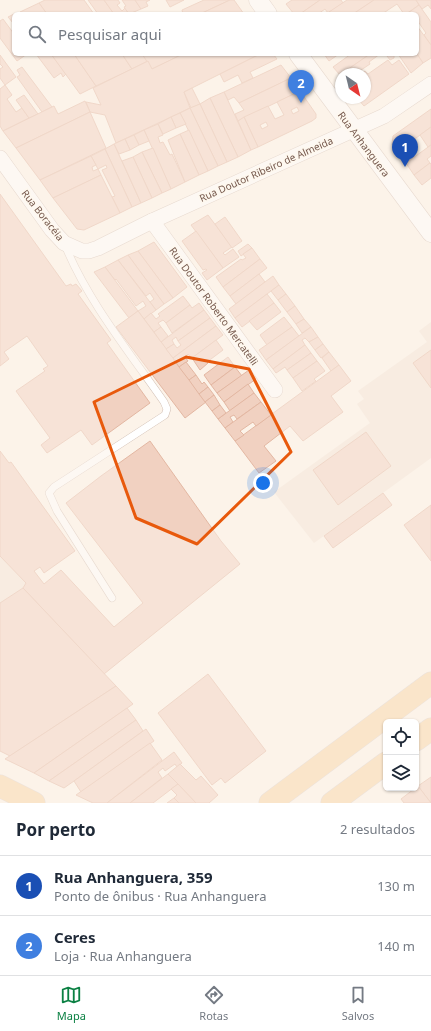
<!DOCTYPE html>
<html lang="pt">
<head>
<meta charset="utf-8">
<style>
  body { margin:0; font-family:"Noto Sans",sans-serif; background:#f6f6f7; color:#1f2937 }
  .controls { position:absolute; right:12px; bottom:12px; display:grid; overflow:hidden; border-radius:6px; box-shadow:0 1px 3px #0004 }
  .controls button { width:36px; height:36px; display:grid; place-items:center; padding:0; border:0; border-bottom:1px solid #e0e1e3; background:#fff; color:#1f2937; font:20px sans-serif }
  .compass { position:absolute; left:335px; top:68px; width:36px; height:36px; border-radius:50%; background:#fff; box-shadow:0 1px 3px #0004; rotate:145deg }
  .you { position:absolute; left:263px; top:483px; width:14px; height:14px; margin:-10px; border:3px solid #fff; border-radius:50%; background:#1a73e8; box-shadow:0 0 0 6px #1a73e833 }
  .badge { display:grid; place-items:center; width:26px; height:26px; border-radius:50%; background:#0b8043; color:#fff; font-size:13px; font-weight:700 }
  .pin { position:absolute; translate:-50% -33px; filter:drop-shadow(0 1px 2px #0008) }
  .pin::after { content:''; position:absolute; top:21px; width:14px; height:12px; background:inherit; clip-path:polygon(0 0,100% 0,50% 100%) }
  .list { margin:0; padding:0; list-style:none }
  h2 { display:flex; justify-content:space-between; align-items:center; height:52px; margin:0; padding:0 16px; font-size:17px }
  h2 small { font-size:13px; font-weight:400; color:#747a83 }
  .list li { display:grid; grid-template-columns:26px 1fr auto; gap:12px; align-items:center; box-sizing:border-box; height:60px; padding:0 16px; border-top:1px solid #e0e1e3 }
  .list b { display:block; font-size:15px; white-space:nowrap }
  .list p { margin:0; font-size:13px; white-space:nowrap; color:#747a83 }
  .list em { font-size:13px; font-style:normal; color:#747a83 }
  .icon { flex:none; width:22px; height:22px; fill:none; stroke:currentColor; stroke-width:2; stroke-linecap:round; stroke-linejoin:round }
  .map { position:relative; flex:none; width:431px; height:803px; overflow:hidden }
  .search { position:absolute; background:#fff; box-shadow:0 1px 3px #0004; left:12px; right:12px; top:12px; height:44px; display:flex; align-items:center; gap:10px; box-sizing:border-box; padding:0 14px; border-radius:6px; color:#747a83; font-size:15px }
  .sheet { height:172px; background:#fff }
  nav { display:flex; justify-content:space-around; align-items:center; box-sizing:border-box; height:56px; border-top:1px solid #e0e1e3; background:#fff; font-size:11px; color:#747a83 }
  nav a { display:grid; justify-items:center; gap:2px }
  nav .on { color:#0b8043 }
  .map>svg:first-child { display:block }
  .residential { fill:#f3e5d7 }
  .building { fill:#f1d1c1; stroke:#e3b7a2; fill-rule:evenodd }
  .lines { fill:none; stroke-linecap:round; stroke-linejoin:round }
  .service-casing { stroke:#d0bdb1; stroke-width:8 }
  .minor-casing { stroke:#d0bdb1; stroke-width:16 }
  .tertiary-casing { stroke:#d0bdb1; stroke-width:19 }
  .primary-casing { stroke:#d9d1cd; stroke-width:23 }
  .service { stroke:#fff; stroke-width:7 }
  .minor { stroke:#fff; stroke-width:15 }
  .tertiary { stroke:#fff; stroke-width:18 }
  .primary { stroke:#f8d4a4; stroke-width:22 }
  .marked { fill:none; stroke:#e8590c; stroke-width:3; stroke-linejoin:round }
  .labels { text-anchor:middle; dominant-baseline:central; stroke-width:3.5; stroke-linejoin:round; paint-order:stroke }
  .street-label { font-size:10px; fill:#76594d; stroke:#fef8ef }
</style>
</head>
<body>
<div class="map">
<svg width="431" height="803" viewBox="0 0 431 803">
  <rect width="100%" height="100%" fill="#fcf3e9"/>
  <g class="residential">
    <path d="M431 322V458L314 543 274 492 370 423 357 404 364 399 358 391 427 342 419 331Z"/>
    <path d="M0 555 26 583 23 588 0 603Z"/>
  </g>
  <g class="building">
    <path d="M45 0H84L94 14H47L39 3Z"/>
    <path d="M88 0H104L114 14H98Z"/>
    <path d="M104 0H118L120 3 117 5 122 11 125 8 129 14H114Z"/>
    <path d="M122 0H135L141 9 129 14 124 7 126 6Z"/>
    <path d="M135 0H150L146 2 148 6 141 9Z"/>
    <path d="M166 0H184L170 7Z"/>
    <path d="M204 0H230L200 14H183L182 10Z"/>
    <path d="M230 0H234L244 14H200Z"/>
    <path d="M292 0H320L300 14H294L286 4Z"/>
    <path d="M320 0H341L343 3 328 13 325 9 318 14H300Z"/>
    <path d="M347 0H374L353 14H326Z"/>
    <path d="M374 0H416L419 5 406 14H404L397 4 382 14H353Z"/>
    <path d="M416 0H431V9L428 5 422 9Z"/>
    <path d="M39 3 47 14H22L20 12Z"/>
    <path d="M419 5 431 22V45L424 35 426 33 417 20V14H409L408 13Z"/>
    <path d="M14 14V24L8 17Z"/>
    <path d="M3 19 14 34V54H27L17 61 0 38V21Z"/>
    <path d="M417 26 431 45V58L423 63 417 54Z"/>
    <path d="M36 54H51L66 74 63 77 61 73 54 78Z"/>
    <path d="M51 54H74L96 86 80 94Z"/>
    <path d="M74 54H122L132 69 96 86Z"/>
    <path d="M122 54H142L148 61 132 69Z"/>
    <path d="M142 54H183L152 69Z"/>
    <path d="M183 54H260L184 92 190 108 116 143 105 115 90 112 86 102 101 105 93 88 148 61 152 69Z"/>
    <path d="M260 54H273L277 59 250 72 253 78 242 83 238 75 224 82 220 74Z"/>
    <path d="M324 54H339L329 61Z"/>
    <path d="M351 54H370L340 75 333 67Z"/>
    <path d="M370 54H380L369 62 370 64 355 74H341Z"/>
    <path d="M389 54H396L394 56V58L390 60 387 56Z"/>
    <path d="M398 54H417L423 63 411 73Z"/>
    <path d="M0 55 16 77 5 85 0 78V69L3 67 0 64Z"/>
    <path d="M388 60 392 65 399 60 409 74 364 106 357 98H365V74H361L365 71 368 74Z"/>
    <path d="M281 65 291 78 239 103 234 97 228 100 224 92Z"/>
    <path d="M22 67 52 107 42 112 17 77 20 75 17 70Z"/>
    <path d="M291 78 300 91 238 121 235 114 244 110 239 103Z"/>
    <path d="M5 85 12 95 7 99 16 112 22 108 29 118 3 131 0 126V89Z"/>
    <path d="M192 88 200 104 191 108 184 92Z"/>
    <path d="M300 91 316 114V118L312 121 258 147 244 117 268 106 275 119 284 115 277 102ZM297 107 299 111 293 114 291 110ZM266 122 268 126 262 129 260 125Z"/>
    <path d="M224 92 251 150 238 157 210 98Z"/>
    <path d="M24 95 38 114 29 118 16 100Z"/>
    <path d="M210 98 238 157 227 162 200 104Z"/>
    <path d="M85 101 90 112 16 148 3 131 54 106 58 114Z"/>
    <path d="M200 104 227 162 218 166 190 108Z"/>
    <path d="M190 108 218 166 208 171 180 113Z"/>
    <path d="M431 109V127L397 152 392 145 393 136Z"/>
    <path d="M90 112 106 148 40 180 16 148Z"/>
    <path d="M180 113 186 124 176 128 171 117Z"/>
    <path d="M171 117 176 128 163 134 158 124Z"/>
    <path d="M244 117 258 147 251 150 238 121Z"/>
    <path d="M158 124 163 135 158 137 160 143 163 142 170 155 172 154 185 182 171 189 144 130Z"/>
    <path d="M431 127V145L428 147 420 135Z"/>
    <path d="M144 130 149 141 139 145 134 135Z"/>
    <path d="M189 130 208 171 199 175 180 134Z"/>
    <path d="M180 134 199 175 185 182 168 140Z"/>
    <path d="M134 135 139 145 130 150 125 139Z"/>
    <path d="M125 139 130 150 119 154 114 144Z"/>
    <path d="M114 144 141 203 132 207 105 149Z"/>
    <path d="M431 145V156L427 159 430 163 414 175 406 163Z"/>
    <path d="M153 148 171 189 162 193 142 152Z"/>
    <path d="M105 149 132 207 120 213 112 197 115 196 102 170 107 168 106 165 98 169 91 156Z"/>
    <path d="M142 152 162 193 152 198 133 157Z"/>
    <path d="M91 156 96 165 92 167 93 171 98 169 101 175 53 198 40 180Z"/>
    <path d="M133 157 152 198 141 203 122 161Z"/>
    <path d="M430 163 431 164V178L422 185 414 175Z"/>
    <path d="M101 175 120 213 84 230 77 229 53 198Z"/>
    <path d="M0 194 66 286 71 284 72 286 76 284 82 291 78 294 111 340 107 343 150 403 92 445 81 430 47 453 41 445 50 438 16 391 45 371 43 369 48 366 27 336 4 352 9 359 0 366Z"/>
    <path d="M208 215 232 247 223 253 225 255 233 249 239 257 223 268 191 225Z"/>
    <path d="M225 217 242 241 232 248 215 224Z"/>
    <path d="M196 231 223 268 207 280 202 273 207 270 206 269 203 270 182 241Z"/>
    <path d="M154 242 187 287 173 298 138 251Z"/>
    <path d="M248 244 252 248 241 256 238 251Z"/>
    <path d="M252 248 260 259 223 287 216 277 241 259 242 260 246 258 243 254Z"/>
    <path d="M138 251 173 298 164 304 128 255Z"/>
    <path d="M128 255 164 304 156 310 150 302 154 299 150 293 146 296 118 260Z"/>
    <path d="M260 259 267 268 230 296 223 287Z"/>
    <path d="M118 260 156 310 144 319 138 311 146 306 143 301 136 306 116 279 115 280 105 267Z"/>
    <path d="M105 267 138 311 129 318 94 272Z"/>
    <path d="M259 274 265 282 236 304 230 296Z"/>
    <path d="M273 276 279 285 235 318 229 309Z"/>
    <path d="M279 285 286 294 278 300 271 291Z"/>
    <path d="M267 294 274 303 242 327 235 318Z"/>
    <path d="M286 294 295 306 287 312 278 300Z"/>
    <path d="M183 296 190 305 166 323 163 320 158 323 161 327 154 332 144 319 151 313 156 319 160 316 158 314Z"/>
    <path d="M199 303 204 310 172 333 166 323 190 305 192 308Z"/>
    <path d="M274 303 281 312 257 330 249 321Z"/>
    <path d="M295 306 304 319 296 324 287 312Z"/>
    <path d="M204 310 210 318 178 341 176 337 172 340 174 344 166 349 161 342Z"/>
    <path d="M138 311 206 402 185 418 116 327Z"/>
    <path d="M284 317 292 327 267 345 260 335Z"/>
    <path d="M210 318 216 326 173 358 166 349 174 344 177 348 181 345 178 341Z"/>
    <path d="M304 319 311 327 302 333 296 324Z"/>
    <path d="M216 326 223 335 192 358 188 354 185 357 188 361 179 367 173 358Z"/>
    <path d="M161 327 168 336 161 342 154 332Z"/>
    <path d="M292 327 299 336 266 360 259 350Z"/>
    <path d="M311 327 318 337 309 342 305 338 302 340 305 345 273 369 266 360Z"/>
    <path d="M318 337 323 344 315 350 309 342Z"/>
    <path d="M216 340 223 350 207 362 208 363 200 370 192 358Z"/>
    <path d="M323 344 329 352 321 358 315 350Z"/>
    <path d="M305 345 311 353 287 370 285 367 276 373 273 369Z"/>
    <path d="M431 350V388L413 363Z"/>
    <path d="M329 352 339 365 331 371 322 358Z"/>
    <path d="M311 353 317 361 293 378 287 370Z"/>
    <path d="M228 357 235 367 211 385 204 375Z"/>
    <path d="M317 361 325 371 314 379 316 381 302 391 293 378Z"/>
    <path d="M186 362 196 375 189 380 179 367Z"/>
    <path d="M339 365 351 381 331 396 343 412 303 441 290 426 264 446 276 461 259 473 235 441Z"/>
    <path d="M235 367 242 376 217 393 211 385Z"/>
    <path d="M249 370 256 379 224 402 217 393Z"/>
    <path d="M196 375 202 384 204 382 208 387 199 394 189 380Z"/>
    <path d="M248 384 254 393 230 411 224 402Z"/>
    <path d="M208 387 214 395 205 402 199 394Z"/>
    <path d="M254 393 261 402 237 419 234 415 230 417 233 422 225 428 218 419Z"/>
    <path d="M214 395 220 405 212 411 205 402Z"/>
    <path d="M261 402 271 415 256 426 253 422 240 431 244 435 235 441 225 428Z"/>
    <path d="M220 405 226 413 218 419 212 411Z"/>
    <path d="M366 432 391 466 338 505 313 470Z"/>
    <path d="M150 441 221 541 240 564 104 674 23 588 26 583 0 556V451L9 463 11 462 75 551 44 573 40 567 34 571 44 584 61 570 114 627 143 603 66 503 101 476Z"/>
    <path d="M383 493 392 505 333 548 324 536Z"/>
    <path d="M431 505V561L404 525Z"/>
    <path d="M23 588 116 686 10 756 0 751V603Z"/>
    <path d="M208 674 266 751 225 783 221 778 212 785 158 713Z"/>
    <path d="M116 686 133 704 34 773 5 759Z"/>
    <path d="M127 708 136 720 49 781 34 773Z"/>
    <path d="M136 720 143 731 74 781 64 788 49 781Z"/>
    <path d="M146 729 154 741 81 792 74 781Z"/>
    <path d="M150 743 162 760 107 803H93L76 795Z"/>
    <path d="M174 752 182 763 177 767 175 764 165 771 163 768 158 772 162 778 130 803H107Z"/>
    <path d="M180 764 196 780 201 776 218 795 209 803H196L168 774Z"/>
    <path d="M168 774 178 784 153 803H130Z"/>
    <path d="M431 777V803L418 786Z"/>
    <path d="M178 784 196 803H179L174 798 177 795 171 789Z"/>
    <path d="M418 786 431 803H404L401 799Z"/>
    <path d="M174 798 179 803H167Z"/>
  </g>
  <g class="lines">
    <g class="service-casing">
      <path id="service" d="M65 245C87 300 130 353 164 402L167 409 165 415 54 487 49 493 57 511 112 598"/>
    </g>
    <g class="minor-casing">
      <g id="minor">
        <path d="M0 158 52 230 64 243 82 251H89L98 248 152 221 384 116 431 84"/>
        <path d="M152 221 275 390"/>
      </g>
    </g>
    <g class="tertiary-casing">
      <g id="tertiary">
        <path d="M258 0 268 14"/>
        <path d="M298 54 431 233"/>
      </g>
    </g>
    <g class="primary-casing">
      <g id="primary">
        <path d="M416 740 431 729"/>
        <path d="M0 786 34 803"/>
        <path d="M270 803 431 683"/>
        <path d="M332 803 386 763"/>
      </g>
    </g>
    <use href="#service" class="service"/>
    <use href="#minor" class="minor"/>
    <use href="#tertiary" class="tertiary"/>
    <use href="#primary" class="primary"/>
  </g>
  <path d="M0 0H431V803H0ZM186 357 249 369 291 452 197 544 136 518 94 402Z" fill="#fcf3e9" fill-opacity=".55" fill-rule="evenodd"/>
  <path class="marked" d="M186 357 249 369 291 452 197 544 136 518 94 402Z"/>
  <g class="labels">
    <g class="street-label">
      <text transform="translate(364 144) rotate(53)">Rua Anhanguera</text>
      <text transform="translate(266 169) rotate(-24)">Rua Doutor Ribeiro de Almeida</text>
      <text transform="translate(43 215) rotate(52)">Rua Boracéia</text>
      <text transform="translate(214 306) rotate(54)">Rua Doutor Roberto Mercatelli</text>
    </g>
  </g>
</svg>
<div class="controls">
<button><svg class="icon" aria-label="locate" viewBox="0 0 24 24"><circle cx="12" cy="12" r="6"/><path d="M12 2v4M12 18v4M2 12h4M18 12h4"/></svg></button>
<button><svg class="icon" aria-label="layers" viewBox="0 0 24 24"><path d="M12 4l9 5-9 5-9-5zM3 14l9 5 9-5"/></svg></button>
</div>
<svg class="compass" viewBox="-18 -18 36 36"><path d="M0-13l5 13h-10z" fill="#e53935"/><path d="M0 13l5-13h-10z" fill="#747a83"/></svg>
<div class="you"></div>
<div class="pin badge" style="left:405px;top:167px;background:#1a4fb4">1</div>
<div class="pin badge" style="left:301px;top:103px;background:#3f7fe0">2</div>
<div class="search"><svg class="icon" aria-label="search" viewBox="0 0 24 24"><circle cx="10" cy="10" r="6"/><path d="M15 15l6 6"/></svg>Pesquisar aqui</div>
</div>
<section class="sheet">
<h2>Por perto<small>2 resultados</small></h2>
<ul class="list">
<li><span class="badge" style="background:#1a4fb4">1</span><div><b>Rua Anhanguera, 359</b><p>Ponto de ônibus · Rua Anhanguera</p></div><em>130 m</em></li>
<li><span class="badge" style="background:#3f7fe0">2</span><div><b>Ceres</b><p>Loja · Rua Anhanguera</p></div><em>140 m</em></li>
</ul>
</section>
<nav>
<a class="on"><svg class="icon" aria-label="map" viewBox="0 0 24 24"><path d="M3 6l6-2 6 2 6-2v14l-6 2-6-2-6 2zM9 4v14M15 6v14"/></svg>Mapa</a>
<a><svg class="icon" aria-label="directions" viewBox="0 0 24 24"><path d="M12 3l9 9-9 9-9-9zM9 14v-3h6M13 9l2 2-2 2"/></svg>Rotas</a>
<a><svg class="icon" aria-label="saved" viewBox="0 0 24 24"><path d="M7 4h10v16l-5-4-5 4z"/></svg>Salvos</a>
</nav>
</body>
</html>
